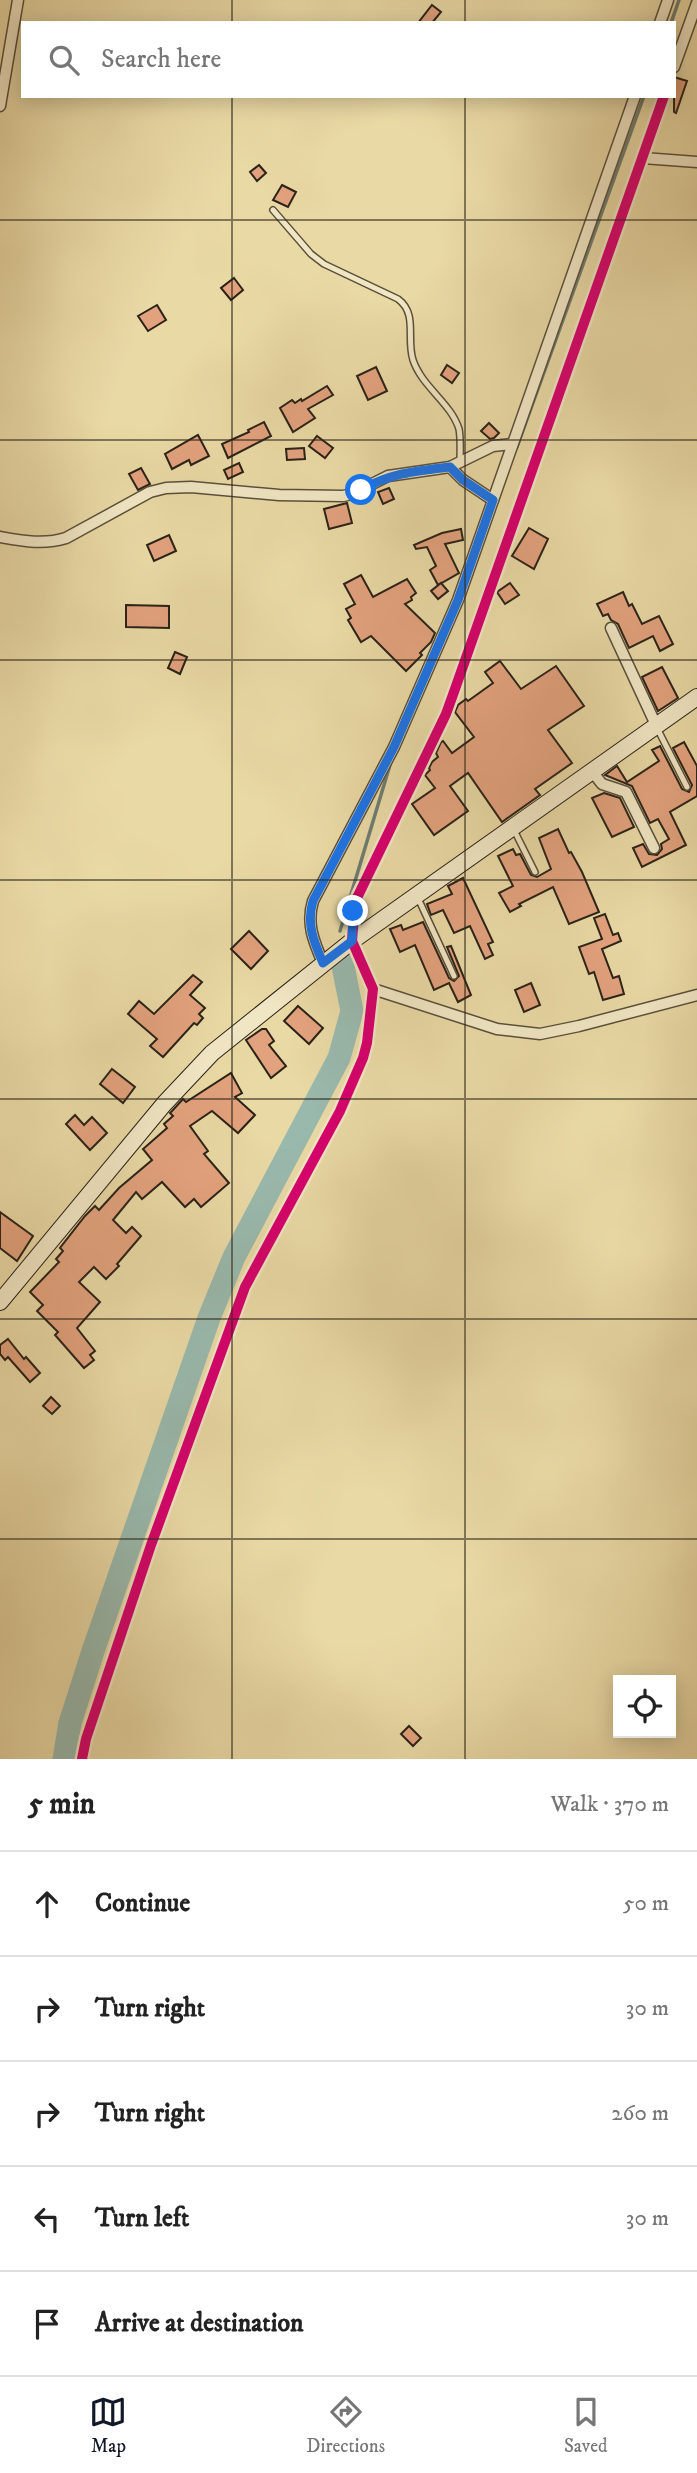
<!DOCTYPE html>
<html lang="en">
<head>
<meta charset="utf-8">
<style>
  body { margin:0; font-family:"IM FELL DW Pica",serif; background:#f2f2f2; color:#222 }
  .controls { position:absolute; right:21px; bottom:21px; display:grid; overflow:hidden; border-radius:0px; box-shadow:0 4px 18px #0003 }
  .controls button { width:63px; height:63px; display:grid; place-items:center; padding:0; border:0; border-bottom:2px solid #e0e0e0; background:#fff; color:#222; font:35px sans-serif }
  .stop { position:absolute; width:21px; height:21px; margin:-16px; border:5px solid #1a73e8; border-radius:50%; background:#fff }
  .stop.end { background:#1a73e8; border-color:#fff; box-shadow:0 2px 7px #0008 }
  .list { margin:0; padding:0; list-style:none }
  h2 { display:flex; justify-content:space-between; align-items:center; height:91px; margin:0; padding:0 28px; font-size:30px }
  h2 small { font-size:23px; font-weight:400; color:#767676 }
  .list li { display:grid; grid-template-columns:46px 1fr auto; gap:21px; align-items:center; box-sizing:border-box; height:105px; padding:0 28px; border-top:2px solid #e0e0e0 }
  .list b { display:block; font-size:26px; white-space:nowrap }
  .list em { font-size:23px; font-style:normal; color:#767676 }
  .icon { flex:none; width:38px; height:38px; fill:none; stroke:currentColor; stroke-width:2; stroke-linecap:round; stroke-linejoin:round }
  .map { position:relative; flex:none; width:697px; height:1759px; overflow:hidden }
  .search { position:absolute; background:#fff; box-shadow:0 4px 18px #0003; left:21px; right:21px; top:21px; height:77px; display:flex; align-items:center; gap:18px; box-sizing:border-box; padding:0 24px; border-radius:0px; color:#767676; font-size:26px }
  .sheet { height:616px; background:#fff }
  nav { display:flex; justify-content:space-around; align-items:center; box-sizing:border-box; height:98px; border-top:2px solid #e0e0e0; background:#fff; font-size:19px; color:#767676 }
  nav a { display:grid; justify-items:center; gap:4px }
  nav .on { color:#111827 }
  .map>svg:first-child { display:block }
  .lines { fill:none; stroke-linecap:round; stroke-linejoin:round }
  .stream { stroke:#6d7d71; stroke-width:3.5 }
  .river { stroke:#99b9ad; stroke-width:23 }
  .building { fill:#e2a27d; stroke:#2a2218; stroke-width:2 }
  .lane-casing { stroke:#5a503b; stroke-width:8 }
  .street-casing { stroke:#5a503b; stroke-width:13 }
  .secondary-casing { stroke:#2a2218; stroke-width:18 }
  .lane { stroke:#f1e6c4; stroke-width:5 }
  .street { stroke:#f1e6c4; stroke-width:10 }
  .secondary { stroke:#f1e6c4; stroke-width:16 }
  .cycleway-casing { stroke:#f1e6c4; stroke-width:15 }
  .cycleway { stroke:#d6006c; stroke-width:10 }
  .route { stroke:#1a73e8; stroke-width:9 }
  .grid { fill:none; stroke:#2a2218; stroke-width:2; stroke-opacity:0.55 }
</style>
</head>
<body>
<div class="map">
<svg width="697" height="1759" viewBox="0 0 697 1759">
  <rect width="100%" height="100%" fill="#e9d9a5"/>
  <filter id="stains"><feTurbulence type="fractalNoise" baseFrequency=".00286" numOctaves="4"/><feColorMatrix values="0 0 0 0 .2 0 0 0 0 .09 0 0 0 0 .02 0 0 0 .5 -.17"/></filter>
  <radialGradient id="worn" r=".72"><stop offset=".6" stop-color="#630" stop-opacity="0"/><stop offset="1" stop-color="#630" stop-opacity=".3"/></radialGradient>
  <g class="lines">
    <g class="stream">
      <path d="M671 23 679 0"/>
      <path d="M517 447 644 96"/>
      <path d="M340 931 390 765"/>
    </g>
    <path class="river" d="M64 1759 70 1723 94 1648 209 1318 234 1257 339 1058 352 1011 342 961"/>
  </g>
  <g class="building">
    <path d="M432 5 441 12 432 23H418Z"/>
    <path d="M674 77 687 81 676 113 674 112Z"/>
    <path d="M259 165 266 173 257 181 250 172Z"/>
    <path d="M282 185 296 192 288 207 273 200Z"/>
    <path d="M234 278 243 290 231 300 221 288Z"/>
    <path d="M157 305 166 320 148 331 138 316Z"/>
    <path d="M447 365 459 373 452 383 441 375Z"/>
    <path d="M376 367 387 391 368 400 357 376Z"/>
    <path d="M327 386 333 395 308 409 315 418 293 432 280 408 292 400 295 403 301 399 302 401Z"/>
    <path d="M264 422 271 436 228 458 222 444 249 432 248 430Z"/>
    <path d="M489 423 499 433 494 438 490 439 481 431Z"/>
    <path d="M198 435 209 456 191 465 189 460 172 469 165 454Z"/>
    <path d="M317 436 333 448 325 458 309 446Z"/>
    <path d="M304 448 305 459 287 460 286 449Z"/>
    <path d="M239 463 243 472 228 479 224 470Z"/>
    <path d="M141 468 150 484 138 490 129 474Z"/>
    <path d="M389 488 394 499 383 504 378 492Z"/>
    <path d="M347 503 352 523 329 529 324 509Z"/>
    <path d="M529 528 548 539 534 569 512 556Z"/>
    <path d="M461 529 463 540 445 544 459 573 438 585 430 570 436 566 427 547 416 549 414 545 442 533Z"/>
    <path d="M169 535 176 551 154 561 147 545Z"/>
    <path d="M361 575 373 597 407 579 416 593 411 597 412 600 405 604 435 633 431 642 420 653 422 655 406 671 371 636 361 642 348 620 351 618 346 609 355 604 344 584Z"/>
    <path d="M441 583 448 591 438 599 431 591Z"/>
    <path d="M510 583 519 595 505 604 497 592Z"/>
    <path d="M623 592 629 606 632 604 642 624 659 616 673 644 660 651 653 636 629 648 618 624 611 620 608 614 603 616 597 604Z"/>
    <path d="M126 605 169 606V628L126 627Z"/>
    <path d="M175 652 187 657 180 674 168 668Z"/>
    <path d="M500 661 521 689 556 666 584 706 548 730 572 763 535 789 540 795 502 822 468 773 450 786 468 811 434 835 412 804 435 788 425 775 430 770 429 768 432 762 438 757 436 753 441 742 443 741 452 753 474 737 455 712 458 705 466 699 468 701 493 683 485 672Z"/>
    <path d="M662 667 678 698 658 711 642 677Z"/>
    <path d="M684 742 697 766V796L670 812 686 845 642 867 633 848 643 844 649 854 657 855 662 849 661 844 669 839 658 819 650 823 632 786 605 775 617 766 627 782 659 761 652 750 660 746 682 789 689 792 692 785 673 748Z"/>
    <path d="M604 793 620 798 634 827 612 837 592 798Z"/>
    <path d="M558 829 569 853 571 852 582 872 599 912 569 924 553 887 519 904 521 906 510 912 499 893 513 886 498 856 513 849 516 855 520 854 531 875 537 877 551 869 539 838Z"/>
    <path d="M463 878 493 942 488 944 493 955 485 959 470 926 454 933 443 910 431 915 427 904 452 894 448 886Z"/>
    <path d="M605 914 613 935 618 933 621 941 602 949 613 978 619 976 624 994 603 1000 594 972 589 974 579 947 602 939 594 918Z"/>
    <path d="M423 922 449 978 454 981 459 976 447 947 451 946 471 995 458 1002 449 983 434 990 415 945 400 952 390 929 401 925 403 930Z"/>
    <path d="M249 931 268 951 251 969 231 949Z"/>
    <path d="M193 975 202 982 190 995 205 1008 199 1014 203 1018 197 1025 194 1023 163 1057 150 1046 157 1039 128 1014 139 1001 154 1014Z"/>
    <path d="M531 983 540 1005 524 1012 515 990Z"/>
    <path d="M298 1006 323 1028 309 1044 284 1021Z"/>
    <path d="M262 1029H266L274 1041 269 1045 286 1066 271 1078 246 1040Z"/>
    <path d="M112 1069 135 1087 123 1103 100 1084Z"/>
    <path d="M231 1073 242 1093 235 1097 255 1115 238 1133 212 1111 190 1126 208 1151 204 1154 229 1183 201 1207 194 1199 185 1207 162 1182 142 1199 136 1192 113 1220 126 1233 132 1227 141 1236 117 1264 119 1266 106 1279 94 1267 79 1282 100 1302 77 1328 95 1351 90 1355 94 1360 84 1368 55 1335 58 1332 37 1311 43 1305 30 1292 59 1262 56 1259 63 1251 60 1248 85 1216 95 1206 99 1210 119 1188 152 1160 143 1149 167 1128 164 1124 173 1116 170 1113 172 1111 183 1099 186 1102Z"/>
    <path d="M75 1115 84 1125 92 1117 107 1133 90 1150 66 1124Z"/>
    <path d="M0 1212 33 1236 17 1261 0 1248Z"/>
    <path d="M8 1339 24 1359 26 1357 40 1373 30 1382 8 1357 5 1360 0 1354V1345Z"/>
    <path d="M51 1397 60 1406 52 1414 43 1406Z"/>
    <path d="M409 1726 421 1738 413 1746 401 1734Z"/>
  </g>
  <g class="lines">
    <g class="lane-casing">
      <g id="lane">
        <path d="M273 210 311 254 324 264 398 299C418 314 406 338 413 360 422 387 451 403 459 429 461 439 460 452 460 462"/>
        <path d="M657 728 687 787"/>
        <path d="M513 828 535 872"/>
        <path d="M417 896 454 976"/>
      </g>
    </g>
    <g class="street-casing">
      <g id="street">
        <path d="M660 23 668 0"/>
        <path d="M674 67 697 3"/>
        <path d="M0 106 18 0"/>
        <path d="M643 158 697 162"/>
        <path d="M450 467 463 480 493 500"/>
        <path d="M0 537C23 541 44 545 66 538L150 492 166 488 191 487 279 495 343 496 352 494 388 476 450 467 493 446 512 444"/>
        <path d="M611 628 656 725"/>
        <path d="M591 770 602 784 626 792 654 848"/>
        <path d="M323 963C314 942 306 924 313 901L394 747 458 600 635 96"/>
        <path d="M373 989 497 1029 540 1034 579 1026 697 995"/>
        <path d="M82 1759 86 1739 151 1545 245 1287 340 1111 363 1058 367 1043 373 989 352 941 355 902 446 714 455 689 664 96"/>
      </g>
    </g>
    <g class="secondary-casing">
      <path id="secondary" d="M0 1302 164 1104 212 1053 352 941 697 697"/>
    </g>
    <use href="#lane" class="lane"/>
    <use href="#street" class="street"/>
    <use href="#secondary" class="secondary"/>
    <g class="cycleway-casing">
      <path id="cycleway" d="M82 1759 86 1739 151 1545 245 1287 340 1111 363 1058 367 1043 373 989 352 941 355 902 446 714 455 689 664 96"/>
    </g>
    <use href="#cycleway" class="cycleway"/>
  </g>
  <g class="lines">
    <path class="route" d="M353 911 352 941 323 963C314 942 306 924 313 901L394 747 458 600 493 500 463 480 450 467C416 471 391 473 361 490"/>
  </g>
  <path class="grid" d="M232 0V23M465 0V23M232 96V1759M465 96V1759M0 220H697M0 440H697M0 660H697M0 880H697M0 1099H697M0 1319H697M0 1539H697"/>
  <rect width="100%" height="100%" filter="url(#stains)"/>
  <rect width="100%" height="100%" fill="url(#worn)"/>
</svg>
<div class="controls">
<button><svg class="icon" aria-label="locate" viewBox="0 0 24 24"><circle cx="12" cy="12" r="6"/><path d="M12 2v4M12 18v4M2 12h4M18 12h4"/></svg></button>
</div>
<div class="stop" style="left:361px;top:490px"></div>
<div class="stop end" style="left:353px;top:911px"></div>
<div class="search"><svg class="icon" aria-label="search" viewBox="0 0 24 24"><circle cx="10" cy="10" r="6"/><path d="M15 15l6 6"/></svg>Search here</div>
</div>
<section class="sheet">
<h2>5 min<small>Walk · 370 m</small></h2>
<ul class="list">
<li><svg class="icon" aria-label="ahead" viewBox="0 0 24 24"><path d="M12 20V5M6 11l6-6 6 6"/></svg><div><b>Continue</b></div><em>50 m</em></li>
<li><svg class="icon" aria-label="right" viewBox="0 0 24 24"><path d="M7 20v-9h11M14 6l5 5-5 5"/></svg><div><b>Turn right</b></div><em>30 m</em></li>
<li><svg class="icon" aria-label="right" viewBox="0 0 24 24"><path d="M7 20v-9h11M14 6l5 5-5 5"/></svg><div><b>Turn right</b></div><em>260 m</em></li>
<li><svg class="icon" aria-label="left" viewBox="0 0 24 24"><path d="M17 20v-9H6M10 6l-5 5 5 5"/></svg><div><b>Turn left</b></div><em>30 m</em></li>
<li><svg class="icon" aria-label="arrive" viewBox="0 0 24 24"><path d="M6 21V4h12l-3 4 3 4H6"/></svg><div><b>Arrive at destination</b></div></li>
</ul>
</section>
<nav>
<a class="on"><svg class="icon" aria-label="map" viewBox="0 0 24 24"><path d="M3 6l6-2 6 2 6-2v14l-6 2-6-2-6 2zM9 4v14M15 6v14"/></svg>Map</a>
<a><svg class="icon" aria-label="directions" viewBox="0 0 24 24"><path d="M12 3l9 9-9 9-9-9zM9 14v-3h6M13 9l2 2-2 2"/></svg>Directions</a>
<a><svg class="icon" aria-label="saved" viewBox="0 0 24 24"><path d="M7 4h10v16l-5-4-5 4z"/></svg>Saved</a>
</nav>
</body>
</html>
